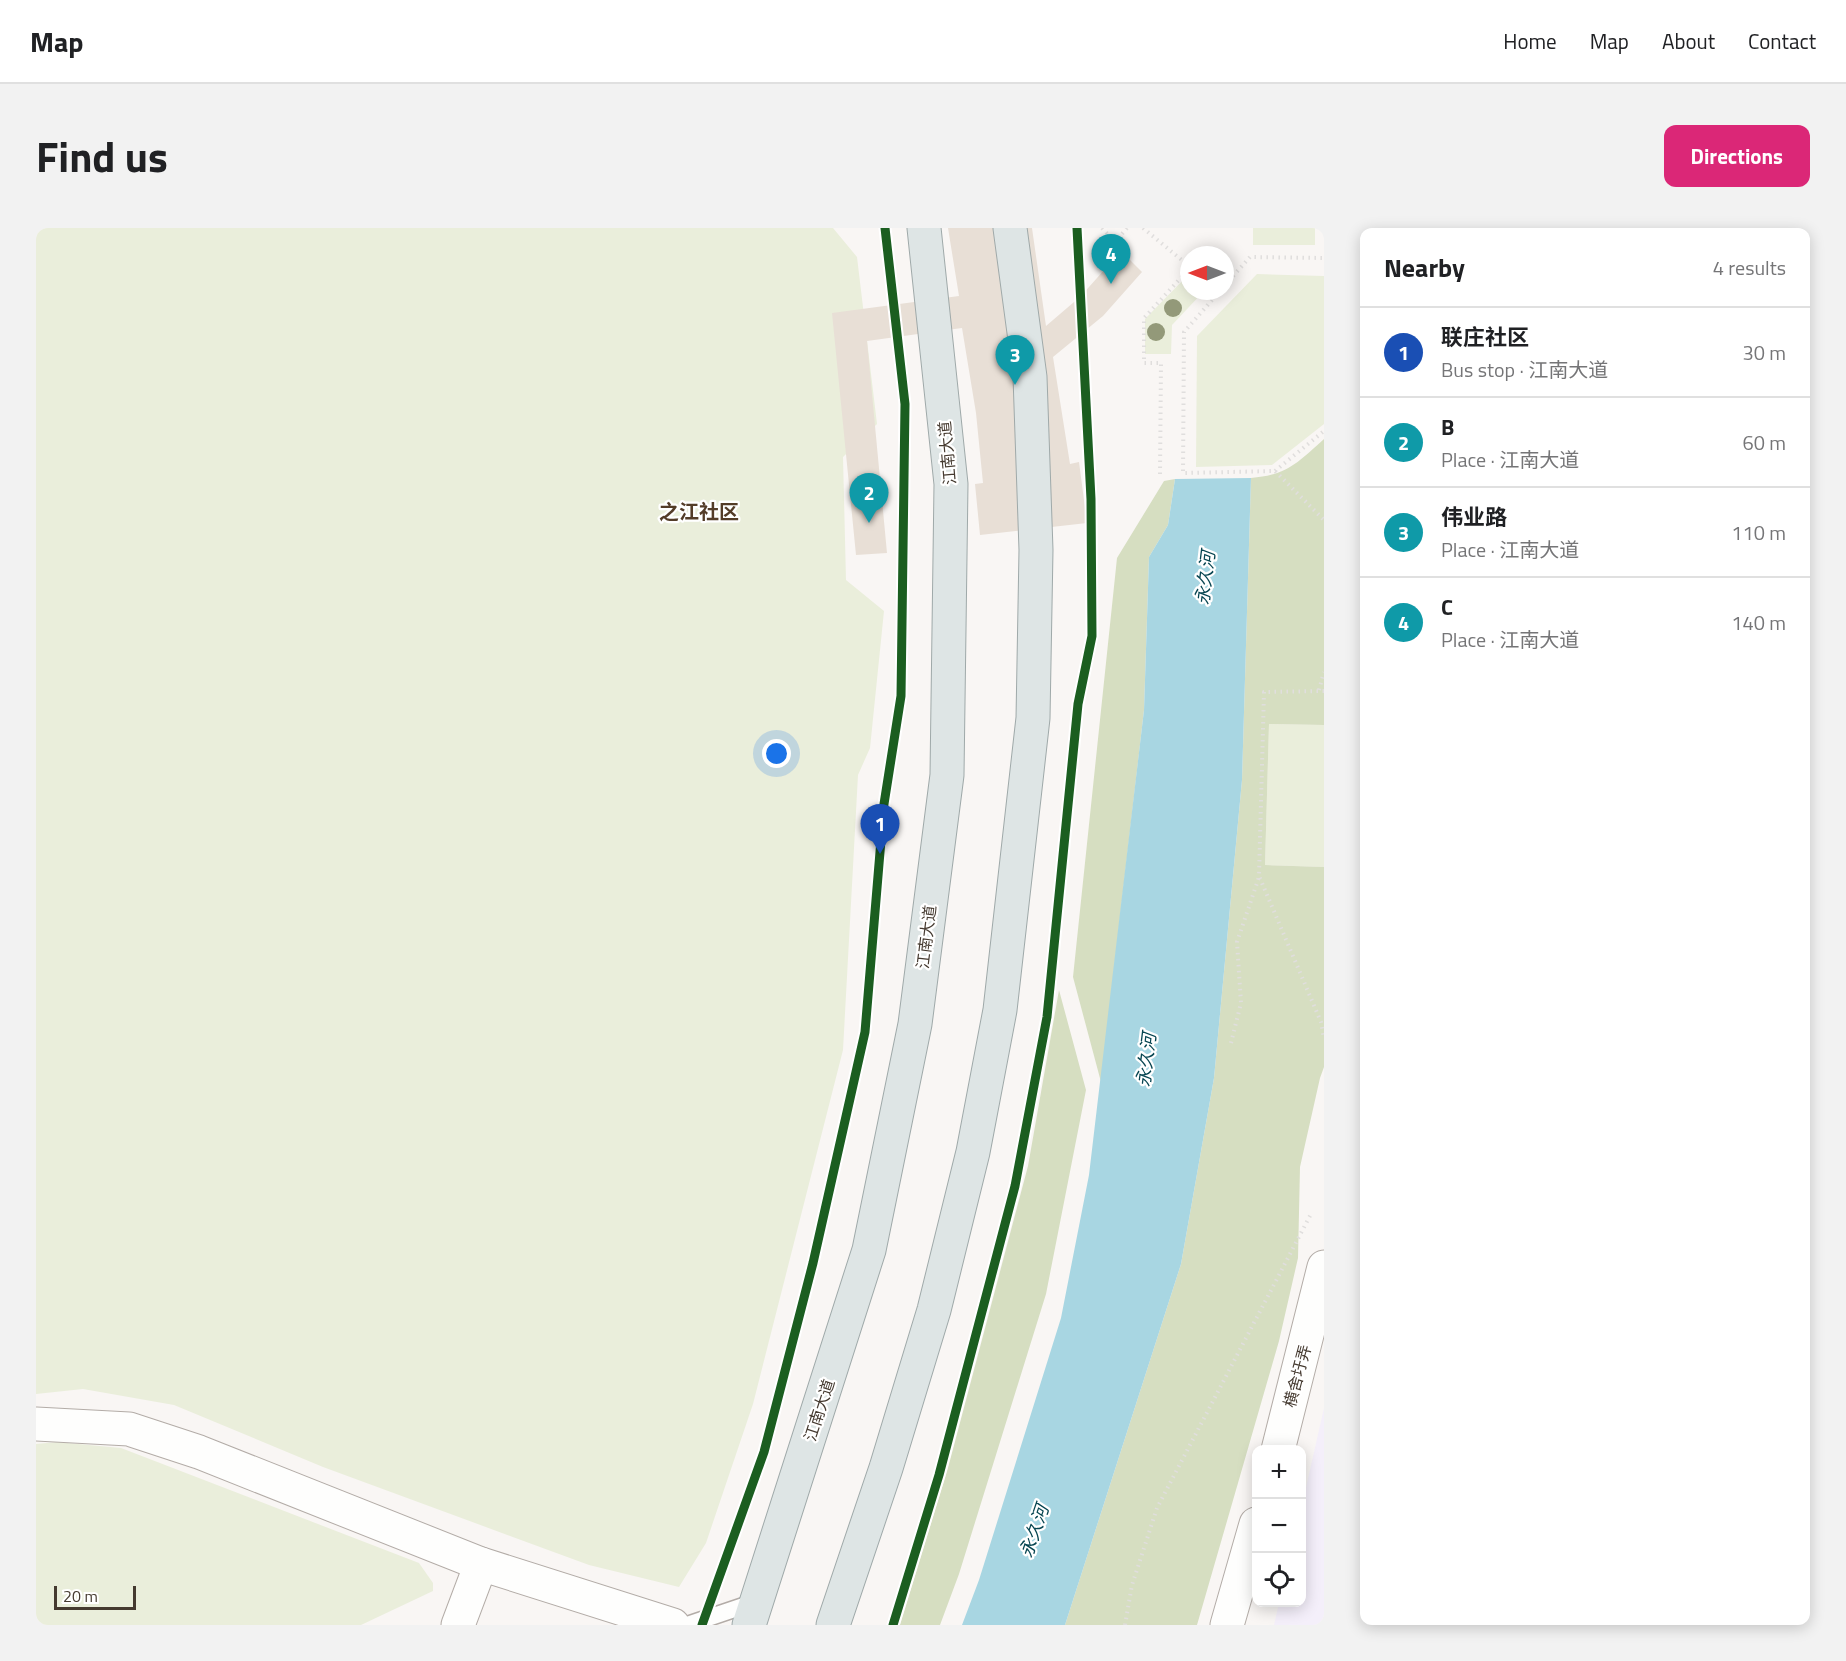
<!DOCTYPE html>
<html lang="en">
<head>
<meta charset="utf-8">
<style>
  body { margin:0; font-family:"Titillium Web","Noto Sans SC",sans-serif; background:#f2f2f2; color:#202124 }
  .controls { position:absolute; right:18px; bottom:18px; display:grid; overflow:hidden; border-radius:12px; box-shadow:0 3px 15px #0003 }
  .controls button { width:54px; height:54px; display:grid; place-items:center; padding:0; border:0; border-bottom:2px solid #e0e0e0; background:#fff; color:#202124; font:30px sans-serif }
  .compass { position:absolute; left:1144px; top:18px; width:54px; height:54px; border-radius:50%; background:#fff; box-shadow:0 3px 15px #0003; rotate:270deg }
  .scale { position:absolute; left:18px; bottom:15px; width:82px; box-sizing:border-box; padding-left:6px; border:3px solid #453a30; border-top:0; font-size:16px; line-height:21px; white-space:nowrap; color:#453a30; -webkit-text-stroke:4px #fff; paint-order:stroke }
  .you { position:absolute; left:741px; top:526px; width:21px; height:21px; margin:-15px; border:4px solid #fff; border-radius:50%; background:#1a73e8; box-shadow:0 0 0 9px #1a73e833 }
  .badge { display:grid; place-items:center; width:39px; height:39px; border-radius:50%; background:#db2777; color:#fff; font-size:20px; font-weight:700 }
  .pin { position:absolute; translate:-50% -50px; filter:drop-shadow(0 2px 3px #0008) }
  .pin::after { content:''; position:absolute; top:32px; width:21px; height:18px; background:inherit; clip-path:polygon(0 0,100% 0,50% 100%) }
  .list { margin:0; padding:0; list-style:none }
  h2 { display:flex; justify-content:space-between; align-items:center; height:78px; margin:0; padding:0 24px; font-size:26px }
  h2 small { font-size:20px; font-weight:400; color:#757577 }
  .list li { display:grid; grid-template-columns:39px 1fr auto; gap:18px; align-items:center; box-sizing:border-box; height:90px; padding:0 24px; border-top:2px solid #e0e0e0 }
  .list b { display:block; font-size:22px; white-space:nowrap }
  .list p { margin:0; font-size:20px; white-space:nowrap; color:#757577 }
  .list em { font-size:20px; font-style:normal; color:#757577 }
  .icon { flex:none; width:33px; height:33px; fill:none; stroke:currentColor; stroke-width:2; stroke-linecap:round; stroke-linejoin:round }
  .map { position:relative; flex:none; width:1288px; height:1397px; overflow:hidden; border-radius:12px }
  header { display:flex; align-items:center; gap:36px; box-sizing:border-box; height:84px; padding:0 30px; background:#fff; border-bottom:2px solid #e0e0e0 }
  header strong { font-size:28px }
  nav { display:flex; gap:33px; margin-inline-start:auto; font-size:21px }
  .intro { display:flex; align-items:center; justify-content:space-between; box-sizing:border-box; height:144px; padding:0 36px }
  h1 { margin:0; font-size:42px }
  .button { padding:15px 27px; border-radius:12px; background:#db2777; color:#fff; font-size:21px; font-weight:700 }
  main { display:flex; gap:36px; padding:0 36px }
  aside { flex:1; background:#fff; border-radius:12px; box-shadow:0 3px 15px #0003 }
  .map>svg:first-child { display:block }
  .commercial { fill:#f4effa }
  .green { fill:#eaeedb }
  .forest { fill:#d6dec1 }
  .water { fill:#a8d6e2 }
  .building { fill:#e8dfd6 }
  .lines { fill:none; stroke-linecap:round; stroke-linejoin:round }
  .service-casing { stroke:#b3aca7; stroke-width:19 }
  .minor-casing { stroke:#b3aca7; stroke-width:35 }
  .tertiary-casing { stroke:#b3aca7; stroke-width:35 }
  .primary-casing { stroke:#9fa9a9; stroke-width:35 }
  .path { stroke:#e0dedd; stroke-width:4; stroke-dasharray:1.5 4.5; stroke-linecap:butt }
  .service { stroke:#fefefd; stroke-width:16 }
  .minor { stroke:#fefefd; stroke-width:33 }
  .tertiary { stroke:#fefefd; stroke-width:33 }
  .primary { stroke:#dee5e5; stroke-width:33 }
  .cycleway-casing { stroke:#fff; stroke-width:13 }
  .cycleway { stroke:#1b5e20; stroke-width:9 }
  .tree { fill:#939979 }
  .labels { text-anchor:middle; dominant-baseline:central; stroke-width:4.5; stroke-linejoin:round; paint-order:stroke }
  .street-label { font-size:16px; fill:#453a30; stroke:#fff }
  .water-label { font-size:18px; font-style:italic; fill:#064551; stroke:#fff }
  .quarter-label { font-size:20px; font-weight:bold; fill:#533c28; stroke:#fff }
</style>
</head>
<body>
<header>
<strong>Map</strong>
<nav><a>Home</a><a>Map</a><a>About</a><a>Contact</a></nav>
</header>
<div class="intro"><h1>Find us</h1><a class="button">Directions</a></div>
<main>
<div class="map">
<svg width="1288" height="1397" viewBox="0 0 1288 1397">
  <rect width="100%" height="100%" fill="#f9f6f4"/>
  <path class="commercial" d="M1288 1180V1397H1238L1243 1375 1266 1374V1277Z"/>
  <g class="green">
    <path d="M0 0H797L821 29 841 196 807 229 810 352 848 383 834 520 822 547 807 822 717 1176 670 1315 643 1359 553 1337 287 1239 138 1177 47 1161 0 1166Z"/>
    <rect x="1217" y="0" width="62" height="17"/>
    <path d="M1153 46V63H1168L1136 97 1135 126H1109V91Z"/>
    <path d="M1221 46 1288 48V196L1236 237 1160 239 1161 108Z"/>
    <path d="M1233 496 1288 497V639L1229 637Z"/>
    <path d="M21 1214 85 1220 383 1335 397 1355V1363L325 1397H0V1216Z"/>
  </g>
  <g class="forest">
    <path d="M1288 211V497L1233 496 1229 637 1288 639V839L1284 850 1264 939 1262 1030 1243 1113 1161 1397H1029L1145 1036 1178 850 1206 552 1215 250C1252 247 1262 234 1288 211Z"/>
    <path d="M1139 251 1132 297 1113 329 1108 482 1065 854 1037 749 1081 330 1128 253Z"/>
    <path d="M1023 762 1050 862 1010 1066 923 1346 904 1397H864L912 1240 992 938Z"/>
  </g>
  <path class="water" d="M1215 250 1206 552 1178 850 1145 1036 1029 1397H926L943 1352 1025 1090 1053 947 1108 482 1113 329 1132 297 1139 251Z"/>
  <path class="building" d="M912 0H996L1010 98 1045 68 1085 23 1106 44 1067 88 1017 129 1034 236 1043 234 1051 295 944 307 939 256 947 255 940 185 926 100 831 113 851 325 820 327 796 85 923 68Z"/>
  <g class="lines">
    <g class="service-casing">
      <path id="service" d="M651 1397 722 1373"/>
    </g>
    <g class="minor-casing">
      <g id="minor">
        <path d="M0 1196 93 1201 163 1224 445 1336 637 1397"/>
        <path d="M422 1397 445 1336"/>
      </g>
    </g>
    <g class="tertiary-casing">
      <g id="tertiary">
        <path d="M1242 1222 1288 1039"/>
        <path d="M1191 1397 1220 1296"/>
      </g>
    </g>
    <g class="primary-casing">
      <g id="primary">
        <path d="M713 1397 833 1022 879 796 911 547 915 256 888 0"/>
        <path d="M797 1397 850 1240 898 1082 937 924 964 782 997 490 1000 322 994 149 974 0"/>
      </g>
    </g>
    <g class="path">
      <path d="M1066 0 1079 14 1091 0"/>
      <path d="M1107 0 1153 38"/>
      <path d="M1189 57 1214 29 1288 30"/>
      <path d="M1184 63 1148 104 1147 245 1239 243 1288 292"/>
      <path d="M1239 243 1288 203"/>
      <path d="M1124 246 1125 135H1108V90L1153 41"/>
      <path d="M1283 462 1288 444"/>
      <path d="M1288 463 1228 464 1223 648 1285 794 1288 810"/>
      <path d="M1195 815 1205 775 1201 714 1223 649"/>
      <path d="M1089 1397 1096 1357 1121 1280 1276 984"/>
    </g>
    <use href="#service" class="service"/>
    <use href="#minor" class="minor"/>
    <use href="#tertiary" class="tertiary"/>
    <use href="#primary" class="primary"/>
    <g class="cycleway-casing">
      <g id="cycleway">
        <path d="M666 1397 728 1224 777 1035 829 804 848 576 865 468 869 176 849 0"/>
        <path d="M857 1397 903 1247 979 958 1011 789 1042 476 1056 408 1055 271 1041 0"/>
      </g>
    </g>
    <use href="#cycleway" class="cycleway"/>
  </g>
  <g class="tree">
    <circle cx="1137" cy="80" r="9"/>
    <circle cx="1120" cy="104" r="9"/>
  </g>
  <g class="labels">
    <g class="street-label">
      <text transform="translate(911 225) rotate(-95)">江南大道</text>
      <text transform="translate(890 709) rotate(-83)">江南大道</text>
      <text transform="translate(1261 1148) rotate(-75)">横舍圩弄</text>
      <text transform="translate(783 1182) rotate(-72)">江南大道</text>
    </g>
    <g class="water-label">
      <text transform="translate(1169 350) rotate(-83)">永久河</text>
      <text transform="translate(1110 832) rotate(-83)">永久河</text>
      <text transform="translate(998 1303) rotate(-71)">永久河</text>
    </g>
    <g class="quarter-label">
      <text x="663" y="283">之江社区</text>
    </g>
  </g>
</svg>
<div class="controls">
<button>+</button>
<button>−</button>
<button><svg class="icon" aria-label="locate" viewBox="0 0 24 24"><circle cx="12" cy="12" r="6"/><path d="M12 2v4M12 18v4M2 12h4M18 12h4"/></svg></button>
</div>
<svg class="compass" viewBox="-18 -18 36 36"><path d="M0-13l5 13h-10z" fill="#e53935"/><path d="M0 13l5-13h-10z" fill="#757577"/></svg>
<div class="scale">20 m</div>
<div class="you"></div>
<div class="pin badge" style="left:844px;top:626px;background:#1a4fb4">1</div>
<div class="pin badge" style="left:833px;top:295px;background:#0f9aa8">2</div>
<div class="pin badge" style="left:979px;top:157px;background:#0f9aa8">3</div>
<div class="pin badge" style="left:1075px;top:56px;background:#0f9aa8">4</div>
</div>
<aside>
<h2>Nearby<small>4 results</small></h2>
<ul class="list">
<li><span class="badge" style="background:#1a4fb4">1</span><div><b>联庄社区</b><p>Bus stop · 江南大道</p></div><em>30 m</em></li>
<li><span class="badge" style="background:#0f9aa8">2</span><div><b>B</b><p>Place · 江南大道</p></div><em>60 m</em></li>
<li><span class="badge" style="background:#0f9aa8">3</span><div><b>伟业路</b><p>Place · 江南大道</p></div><em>110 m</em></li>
<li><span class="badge" style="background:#0f9aa8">4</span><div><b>C</b><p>Place · 江南大道</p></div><em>140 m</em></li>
</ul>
</aside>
</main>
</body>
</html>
